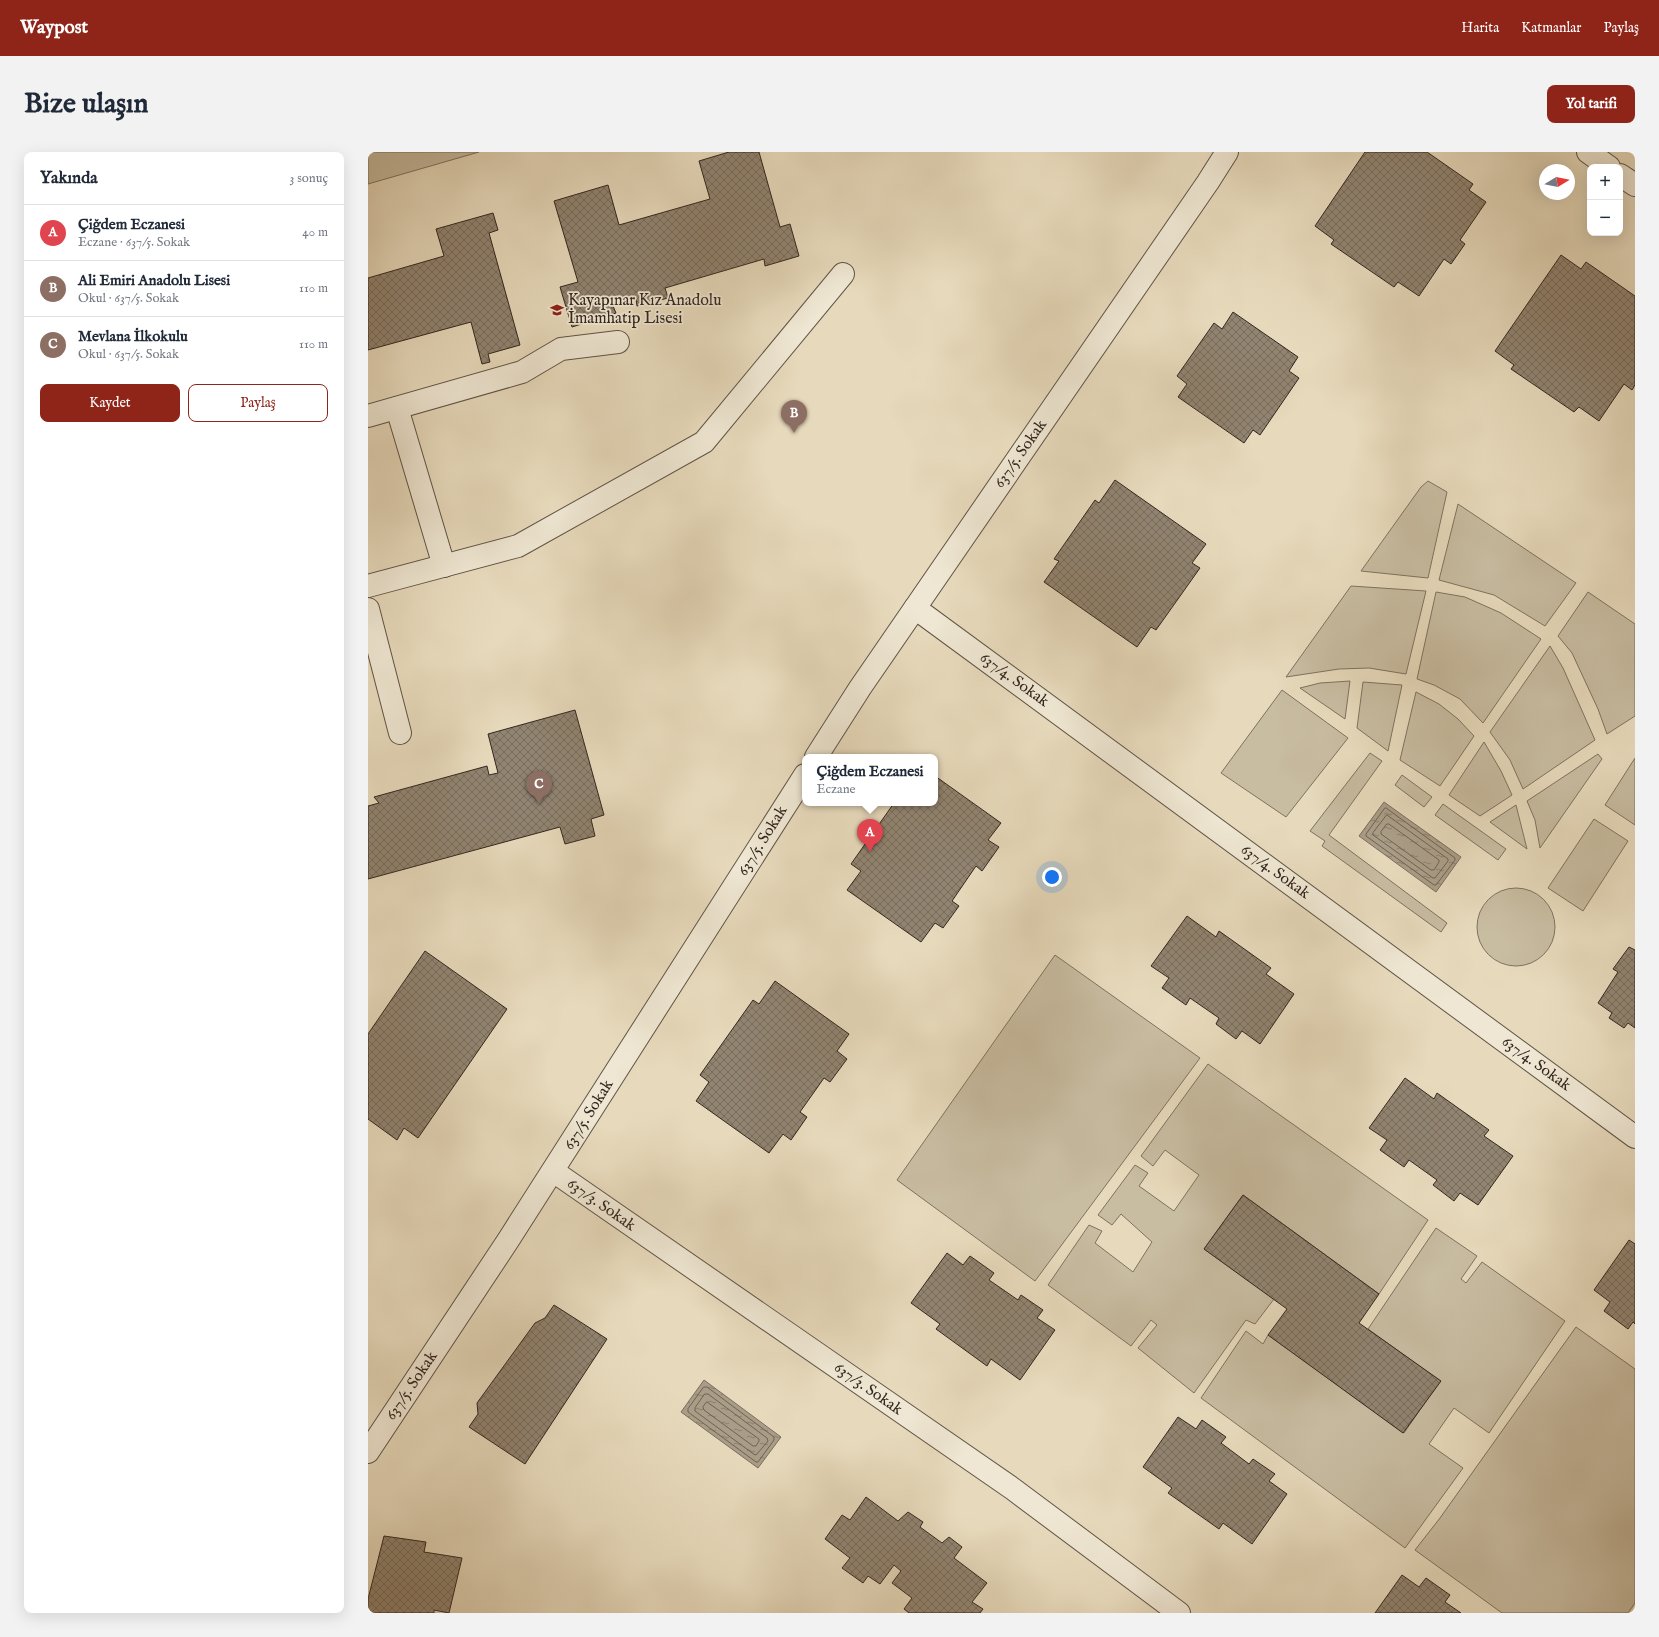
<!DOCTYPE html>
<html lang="tr">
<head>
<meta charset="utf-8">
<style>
  body { margin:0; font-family:"IM FELL English",serif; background:#f2f2f3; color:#1f2937 }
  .controls { position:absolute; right:12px; top:12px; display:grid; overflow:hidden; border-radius:8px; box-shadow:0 4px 16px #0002 }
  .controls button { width:36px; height:36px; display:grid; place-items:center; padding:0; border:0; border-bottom:1px solid #e0e1e3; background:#fff; color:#1f2937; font:20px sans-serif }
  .compass { position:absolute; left:1171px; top:12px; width:36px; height:36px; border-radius:50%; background:#fff; box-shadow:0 4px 16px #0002; rotate:80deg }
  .you { position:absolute; left:684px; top:725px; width:14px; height:14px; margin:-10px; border:3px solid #fff; border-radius:50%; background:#1a73e8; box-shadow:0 0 0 6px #1a73e833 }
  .badge { display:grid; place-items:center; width:26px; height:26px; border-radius:50%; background:#8f2418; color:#fff; font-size:13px; font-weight:700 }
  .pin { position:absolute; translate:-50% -33px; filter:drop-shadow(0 1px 2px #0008) }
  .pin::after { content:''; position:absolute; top:21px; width:14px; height:12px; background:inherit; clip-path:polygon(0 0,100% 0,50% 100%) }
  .popup { position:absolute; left:434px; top:602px; width:136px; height:52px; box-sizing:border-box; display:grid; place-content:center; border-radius:8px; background:#fff; filter:drop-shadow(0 1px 3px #0005); font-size:13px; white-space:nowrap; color:#747a83 }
  .popup b { font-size:15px; color:#1f2937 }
  .popup::after { content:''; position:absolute; left:50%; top:100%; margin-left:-8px; border:8px solid transparent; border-top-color:#fff }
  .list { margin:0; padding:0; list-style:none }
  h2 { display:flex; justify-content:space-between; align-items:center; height:52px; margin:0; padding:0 16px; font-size:17px }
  h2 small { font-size:13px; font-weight:400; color:#747a83 }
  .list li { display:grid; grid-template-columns:26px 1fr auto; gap:12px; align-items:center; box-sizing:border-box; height:56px; padding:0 16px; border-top:1px solid #e0e1e3 }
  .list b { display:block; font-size:15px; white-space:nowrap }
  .list p { margin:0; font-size:13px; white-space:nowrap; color:#747a83 }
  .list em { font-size:13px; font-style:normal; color:#747a83 }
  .actions { display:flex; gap:8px; padding:12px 16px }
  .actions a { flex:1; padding:9px 0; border:1px solid #8f2418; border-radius:8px; text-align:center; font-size:14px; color:#8f2418 }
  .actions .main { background:#8f2418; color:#fff }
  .map { position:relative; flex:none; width:1267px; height:1461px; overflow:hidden; border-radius:8px }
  header { display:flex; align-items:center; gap:24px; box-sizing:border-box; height:56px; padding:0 20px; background:#8f2418; color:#fff }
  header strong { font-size:19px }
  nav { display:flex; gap:22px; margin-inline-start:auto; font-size:14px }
  .intro { display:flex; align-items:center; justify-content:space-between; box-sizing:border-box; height:96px; padding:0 24px }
  h1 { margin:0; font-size:28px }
  .button { padding:10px 18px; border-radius:8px; background:#8f2418; color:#fff; font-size:14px; font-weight:700 }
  main { display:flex; gap:24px; padding:0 24px }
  aside { flex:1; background:#fff; border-radius:8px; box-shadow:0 4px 16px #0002 }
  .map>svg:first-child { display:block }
  .green { fill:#c8bca1; stroke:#7e7260 }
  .water { fill:url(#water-ripples); stroke:#7a6e5e }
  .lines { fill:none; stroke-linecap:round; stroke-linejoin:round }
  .shore { stroke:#6e6254; stroke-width:1 }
  .building { fill:url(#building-cross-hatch); stroke:#332720 }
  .minor-casing { stroke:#605447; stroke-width:24 }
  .minor { stroke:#efe7d3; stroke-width:22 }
  .labels { text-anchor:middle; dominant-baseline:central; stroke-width:3.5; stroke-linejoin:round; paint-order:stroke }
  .poi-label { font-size:16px; fill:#332720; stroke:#efe7d3; text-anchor:start }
  .street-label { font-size:16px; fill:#332720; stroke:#efe7d3 }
</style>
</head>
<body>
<header>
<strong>Waypost</strong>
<nav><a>Harita</a><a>Katmanlar</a><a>Paylaş</a></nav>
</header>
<div class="intro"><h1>Bize ulaşın</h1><a class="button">Yol tarifi</a></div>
<main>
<aside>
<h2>Yakında<small>3 sonuç</small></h2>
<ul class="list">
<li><span class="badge" style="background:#e0444e">A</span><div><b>Çiğdem Eczanesi</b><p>Eczane · 637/5. Sokak</p></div><em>40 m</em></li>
<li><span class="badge" style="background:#8d6e63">B</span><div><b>Ali Emiri Anadolu Lisesi</b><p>Okul · 637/5. Sokak</p></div><em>110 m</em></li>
<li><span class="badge" style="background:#8d6e63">C</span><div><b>Mevlana İlkokulu</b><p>Okul · 637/5. Sokak</p></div><em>110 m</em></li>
</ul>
<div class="actions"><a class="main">Kaydet</a><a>Paylaş</a></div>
</aside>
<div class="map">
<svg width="1267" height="1461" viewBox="0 0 1267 1461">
  <defs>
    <pattern id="water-ripples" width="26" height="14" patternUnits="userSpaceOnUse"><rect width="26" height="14" fill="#aa9d87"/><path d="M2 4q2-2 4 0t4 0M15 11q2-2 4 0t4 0" fill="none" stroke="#8b806e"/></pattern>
    <pattern id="building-cross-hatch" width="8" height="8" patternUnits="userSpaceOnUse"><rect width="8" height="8" fill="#918471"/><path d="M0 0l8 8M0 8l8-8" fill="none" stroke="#776c5c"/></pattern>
  </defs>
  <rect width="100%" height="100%" fill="#e7dabc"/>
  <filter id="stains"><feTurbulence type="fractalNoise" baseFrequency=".005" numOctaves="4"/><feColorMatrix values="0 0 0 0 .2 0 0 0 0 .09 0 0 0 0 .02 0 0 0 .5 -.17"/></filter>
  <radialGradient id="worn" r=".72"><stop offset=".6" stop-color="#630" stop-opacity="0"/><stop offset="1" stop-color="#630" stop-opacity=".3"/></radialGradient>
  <g class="green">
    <path d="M0 0H111L0 32Z"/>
    <path d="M1060 329 1079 340 1060 426 993 419 1053 335Z"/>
    <path d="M1090 352 1208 431 1177 474 1126 443 1071 428Z"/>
    <path d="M983 434 1058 439 1038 522 1001 516 971 517 918 525Z"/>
    <path d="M1068 440 1097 445 1133 461 1173 487 1115 571 1092 547 1066 533 1049 527Z"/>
    <path d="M1220 440 1267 472V564L1239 582 1230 557 1204 501 1190 484Z"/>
    <path d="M1182 494 1195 516 1227 588 1155 637 1142 608 1122 580Z"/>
    <path d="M982 529 977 567 932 536 952 531Z"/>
    <path d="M995 530 1034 533 1020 599 989 576Z"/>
    <path d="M914 538 980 586 918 665 853 621Z"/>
    <path d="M1048 540 1071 552 1090 567 1106 584 1072 634 1032 608Z"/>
    <path d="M1116 590 1133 619 1144 643 1112 664 1081 643Z"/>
    <path d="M1002 601 1014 609 961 683 1079 771 1073 780 954 694 957 689 942 679Z"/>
    <path d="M1230 602 1234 607 1172 696 1167 668 1159 649Z"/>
    <path d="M1267 606V673L1237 653Z"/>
    <path d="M1034 623 1064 645 1056 655 1027 633Z"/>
    <path d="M1075 652 1138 697 1130 708 1067 663Z"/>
    <path d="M1148 653 1159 697 1122 670Z"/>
    <path d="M1226 667 1260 689 1215 759 1180 736Z"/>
    <circle cx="1148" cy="775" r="39"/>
    <path d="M687 803 832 906 667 1129 529 1028Z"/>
    <path d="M840 912 1060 1068 1011 1142 875 1043 836 1097 906 1147 887 1172 878 1168 826 1241 770 1196 789 1173 783 1168 763 1194 680 1133 721 1073 734 1079 727 1091 765 1120 784 1090 753 1062 744 1073 730 1063 767 1013 780 1021 771 1034 806 1059 831 1023 797 998 785 1014 773 1004Z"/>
    <path d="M1068 1076 1109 1104 1093 1127 1098 1131 1114 1110 1197 1169 1121 1281 1086 1256 1061 1292 1095 1316 1037 1396 833 1246 878 1179 895 1192 900 1183 1036 1281 1072 1229 1000 1177Z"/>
    <path d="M1208 1175 1267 1217V1451L1260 1461H1134L1047 1398 1072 1366Z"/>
  </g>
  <g class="water">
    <path d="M1016 650 1093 705 1068 740 991 684Z"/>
    <path d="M336 1228 413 1285 390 1316 313 1260Z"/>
  </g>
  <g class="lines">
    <g class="shore">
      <path d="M1018 656 1087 706V708L1068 733H1066L998 684V682L1016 657Z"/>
      <path d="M1019 663 1080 707V709L1067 726H1065L1005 683V681Z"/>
      <path d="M1019 672H1021L1071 708V710L1066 718H1063L1013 682V680Z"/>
      <path d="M336 1235H339L406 1285V1288L390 1310H388L320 1260V1257Z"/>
      <path d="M337 1242H340L399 1286 400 1289 389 1302 387 1303 327 1259V1256Z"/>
      <path d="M339 1250 391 1287V1289L388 1294H385L336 1258 335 1255Z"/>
    </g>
  </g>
  <g class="building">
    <path d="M361 0H391L412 75 422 72 431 104 397 114 396 107 297 136 300 146 269 154 268 147 245 154 248 161 204 175 192 135 210 130 186 49 240 33 251 73 342 47 331 9Z"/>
    <path d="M997 0H1059L1105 32 1101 38 1118 50 1092 88 1097 92 1083 112 1076 107 1051 144 1030 130 1026 135 963 92 966 88 947 74Z"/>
    <path d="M125 61 130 78 121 81 152 193 120 202 122 210 114 212 103 170 0 198V126L76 104 68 77Z"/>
    <path d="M1193 103 1213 117 1218 110 1267 144V233L1264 238 1256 232 1231 269 1211 255 1206 260 1143 217 1146 213 1127 199Z"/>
    <path d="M865 160 930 205 921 219 931 226 892 283 885 278 876 291 810 245 819 232 809 224 846 171 854 177Z"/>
    <path d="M747 328 838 392 824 411 832 416 788 478 783 475 769 495 676 430 691 409 686 407 727 348 731 351Z"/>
    <path d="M207 558 236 663 223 667 227 684 197 692 192 675 0 727V654L11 651 6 645 119 614 121 623 130 621 120 582Z"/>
    <path d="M567 624 633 671 620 688 631 695 614 719 608 714 584 749 591 754 575 776 567 771 553 790 479 738 493 719 483 712 526 651H567Z"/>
    <path d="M819 764 848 785 851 779 903 816 898 822 926 842 892 892 874 879 868 887 848 872 851 866 822 846 818 853 794 836 801 826 783 814Z"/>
    <path d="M1261 795 1267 798V876L1260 871 1256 876 1241 866 1244 861 1230 851 1250 820 1245 817Z"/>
    <path d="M57 799 139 857 50 986 36 976 29 988 0 967V882Z"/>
    <path d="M407 829 481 882 469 899 479 907 462 930 456 926 432 960 439 965 423 988 415 982 401 1001 328 949 341 930 332 923 385 848 391 852Z"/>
    <path d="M1037 926 1066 947 1069 941 1121 978 1116 984 1145 1004 1110 1053 1092 1041 1086 1049 1065 1033 1069 1028 1041 1008 1036 1015 1012 998 1019 988 1001 976Z"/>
    <path d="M875 1043 1011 1142 991 1171 1073 1229 1035 1281 900 1183 919 1157 836 1097Z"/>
    <path d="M1261 1088 1267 1092V1172L1265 1170 1260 1177 1236 1159 1242 1150 1226 1138Z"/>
    <path d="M579 1101 595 1113 602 1104 626 1121 621 1128 650 1148 653 1143 675 1158 669 1166 687 1178 652 1228 623 1207 619 1214 568 1177 572 1172 543 1151Z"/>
    <path d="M186 1153 239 1187 157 1312 101 1275 110 1262 109 1251 167 1171 177 1166Z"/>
    <path d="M810 1265 828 1277 834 1268 858 1285 853 1291 881 1312 885 1307 907 1322 901 1329 919 1342 884 1392 855 1371 851 1377 800 1341 804 1336 775 1315Z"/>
    <path d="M498 1345 530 1369 540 1360 555 1370 552 1375 574 1391 581 1385 594 1395 586 1406 619 1431 604 1450 615 1457 612 1461H541L536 1457 544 1446 524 1431 533 1419 526 1413 512 1432 500 1424 495 1431 474 1416 482 1406 457 1387 474 1363 482 1368Z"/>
    <path d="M16 1384 58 1390 56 1400 94 1406 81 1461 66 1458V1461H0V1447Z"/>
    <path d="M1034 1423 1051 1435 1058 1426 1082 1443 1077 1450 1093 1461H1007Z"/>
  </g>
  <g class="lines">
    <g class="minor-casing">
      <g id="minor">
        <path d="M1220 0 1241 15"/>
        <path d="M1252 23 1267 33"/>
        <path d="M29 256 76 414"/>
        <path d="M0 264 154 220 193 197 250 190"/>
        <path d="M0 434 150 394 336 290 475 122"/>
        <path d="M547 456 1267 985"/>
        <path d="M0 457 32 581"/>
        <path d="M448 605 492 536 840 30 859 0"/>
        <path d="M185 1019 645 1337 811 1461"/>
        <path d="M0 1300 141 1087 437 623"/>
      </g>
    </g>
    <use href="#minor" class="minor"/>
  </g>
  <defs>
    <g id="school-bare" transform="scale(1.08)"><path d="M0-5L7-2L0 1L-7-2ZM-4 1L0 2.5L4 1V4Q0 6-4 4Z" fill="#8f2418" stroke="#efe7d3" stroke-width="2.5" paint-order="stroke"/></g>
  </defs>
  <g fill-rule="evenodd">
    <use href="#school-bare" x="189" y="158"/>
  </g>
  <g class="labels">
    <g class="poi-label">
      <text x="200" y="149">Kayapınar Kız Anadolu<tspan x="200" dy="18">İmamhatip Lisesi</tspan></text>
    </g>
    <g class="street-label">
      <text transform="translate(653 302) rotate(-55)">637/5. Sokak</text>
      <text transform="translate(646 528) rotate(36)">637/4. Sokak</text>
      <text transform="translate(395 689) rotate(-58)">637/5. Sokak</text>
      <text transform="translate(907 720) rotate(36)">637/4. Sokak</text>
      <text transform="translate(1168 912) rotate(36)">637/4. Sokak</text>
      <text transform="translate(221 963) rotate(-58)">637/5. Sokak</text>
      <text transform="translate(233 1053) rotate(35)">637/3. Sokak</text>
      <text transform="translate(44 1234) rotate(-56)">637/5. Sokak</text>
      <text transform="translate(500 1237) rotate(35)">637/3. Sokak</text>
    </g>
  </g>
  <rect width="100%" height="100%" filter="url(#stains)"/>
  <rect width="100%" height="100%" fill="url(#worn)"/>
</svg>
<div class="controls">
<button>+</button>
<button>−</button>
</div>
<svg class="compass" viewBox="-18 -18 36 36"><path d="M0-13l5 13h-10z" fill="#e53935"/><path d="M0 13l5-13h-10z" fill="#747a83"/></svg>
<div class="you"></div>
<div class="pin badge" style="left:502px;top:700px;background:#e0444e">A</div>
<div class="popup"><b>Çiğdem Eczanesi</b>Eczane</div>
<div class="pin badge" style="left:426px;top:281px;background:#8d6e63">B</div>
<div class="pin badge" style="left:171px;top:652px;background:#8d6e63">C</div>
</div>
</main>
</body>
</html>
